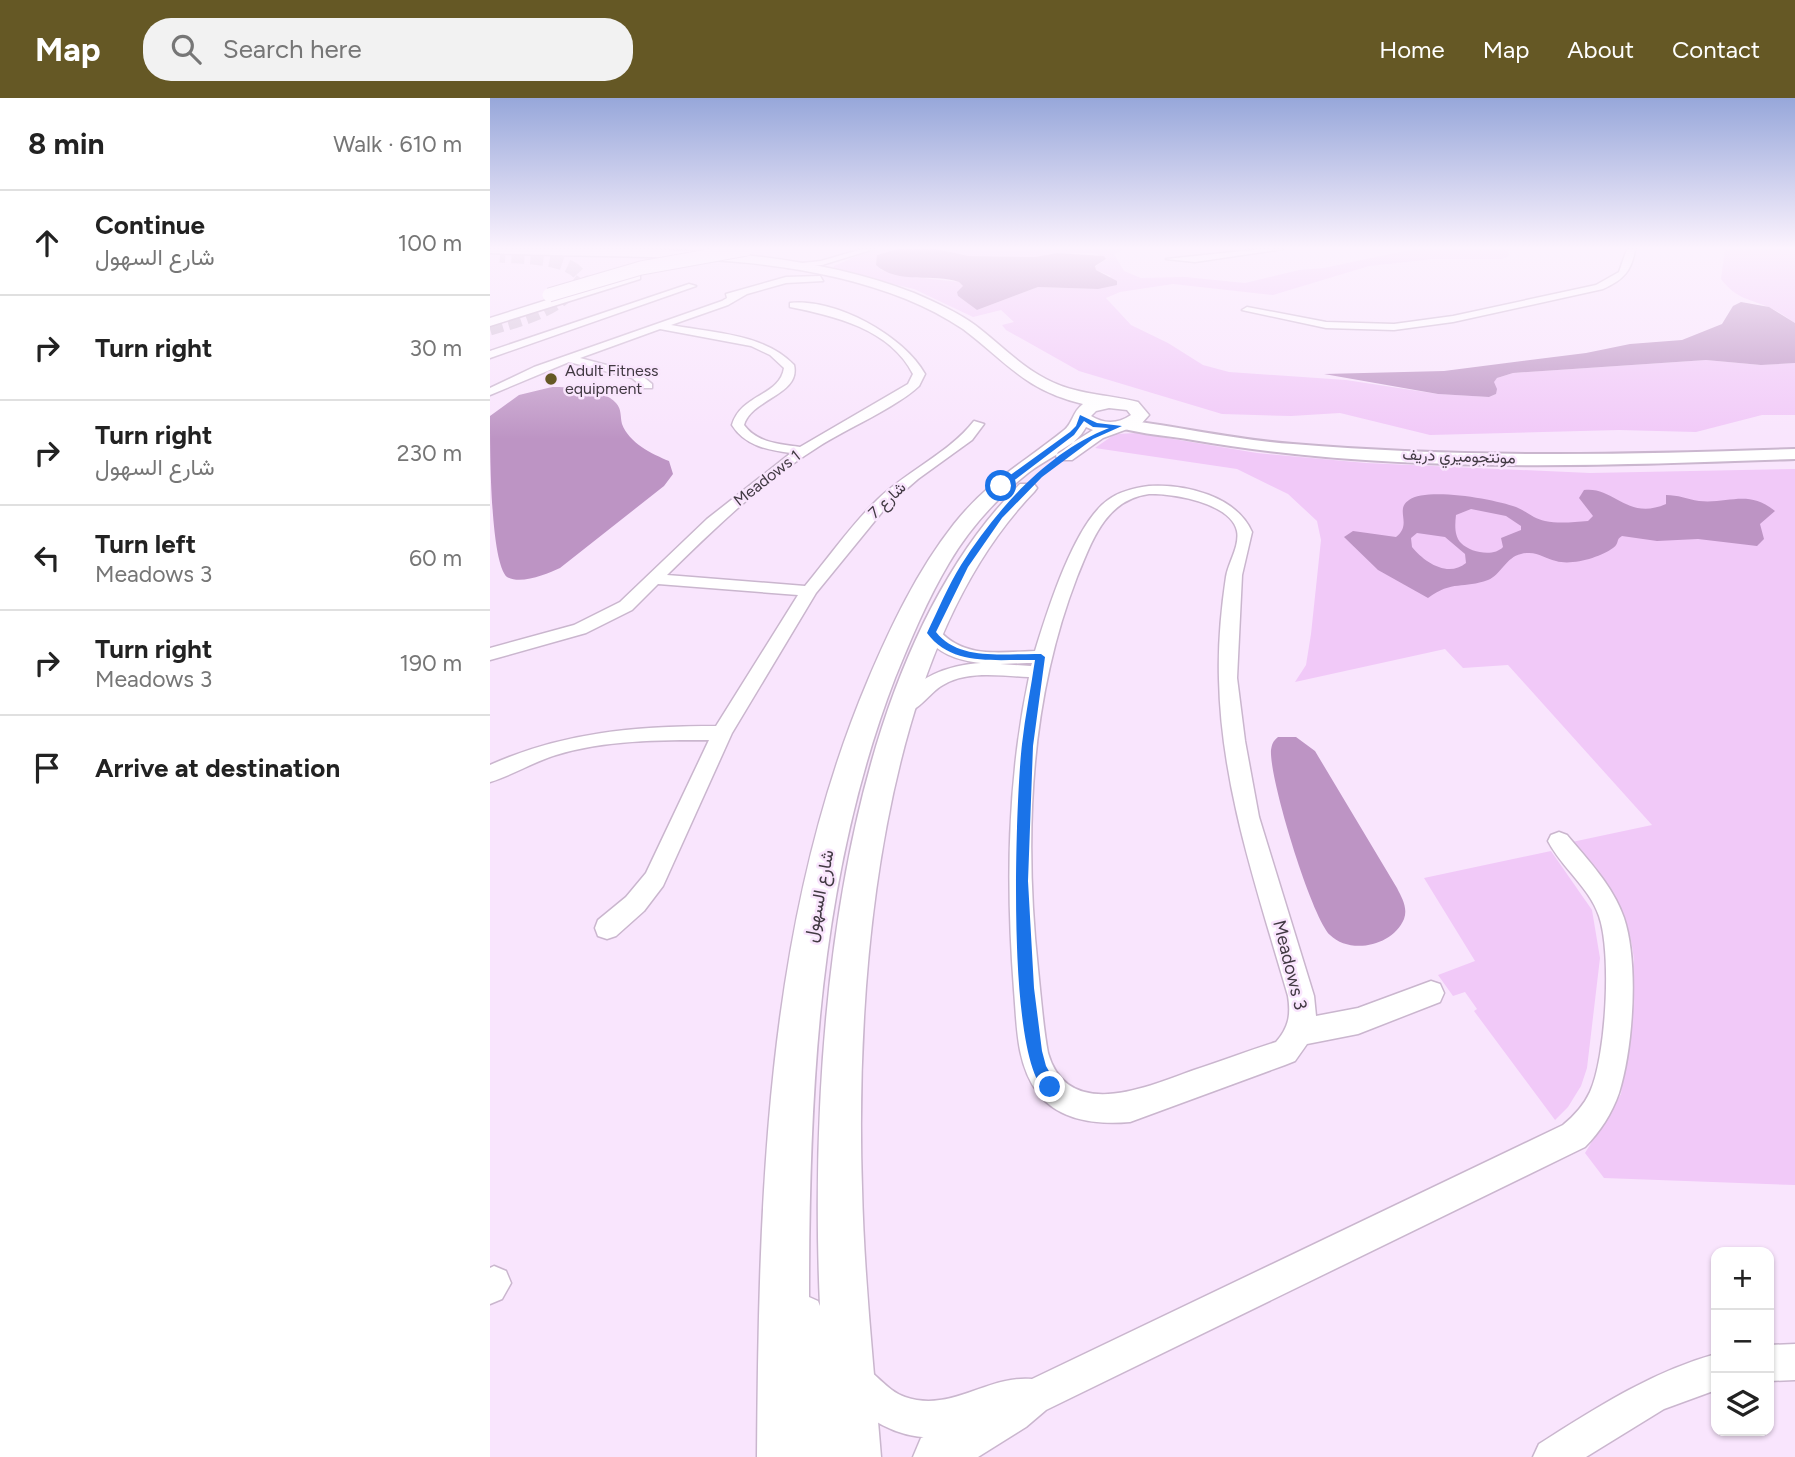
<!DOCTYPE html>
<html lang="en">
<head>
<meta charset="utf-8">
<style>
  body { margin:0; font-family:Figtree,Vazirmatn,sans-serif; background:#f2f2f2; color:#222 }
  .controls { position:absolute; right:21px; bottom:21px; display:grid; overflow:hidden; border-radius:14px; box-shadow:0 2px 5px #0004 }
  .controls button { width:63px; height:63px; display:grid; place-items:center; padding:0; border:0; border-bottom:2px solid #e0e0e0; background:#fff; color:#222; font:35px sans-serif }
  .stop { position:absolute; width:21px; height:21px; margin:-16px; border:5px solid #1a73e8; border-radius:50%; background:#fff }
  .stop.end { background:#1a73e8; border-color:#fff; box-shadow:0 2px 7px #0008 }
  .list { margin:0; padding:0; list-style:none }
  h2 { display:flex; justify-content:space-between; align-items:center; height:91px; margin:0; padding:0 28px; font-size:30px }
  h2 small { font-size:23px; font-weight:400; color:#767676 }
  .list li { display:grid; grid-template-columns:46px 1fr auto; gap:21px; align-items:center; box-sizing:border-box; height:105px; padding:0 28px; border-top:2px solid #e0e0e0 }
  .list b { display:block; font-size:26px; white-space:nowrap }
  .list p { margin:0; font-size:23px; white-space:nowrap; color:#767676 }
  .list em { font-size:23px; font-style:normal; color:#767676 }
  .icon { flex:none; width:38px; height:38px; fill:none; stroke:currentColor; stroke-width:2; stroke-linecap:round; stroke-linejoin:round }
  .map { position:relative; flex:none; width:1305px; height:1359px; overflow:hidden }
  header { display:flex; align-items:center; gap:42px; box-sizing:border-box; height:98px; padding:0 35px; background:#655825; color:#fff }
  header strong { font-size:33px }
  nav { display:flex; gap:38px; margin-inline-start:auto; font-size:24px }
  .search { width:490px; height:63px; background:#f2f2f2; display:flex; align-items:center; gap:18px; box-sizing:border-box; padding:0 24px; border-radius:28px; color:#767676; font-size:26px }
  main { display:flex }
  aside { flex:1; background:#fff }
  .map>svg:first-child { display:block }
  .green { fill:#f1c9f8 }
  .water { fill:#bd94c4; fill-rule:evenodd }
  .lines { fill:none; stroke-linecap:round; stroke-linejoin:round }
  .secondary-tunnel { stroke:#d4c3d8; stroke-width:13; stroke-dasharray:13 6; stroke-linecap:butt }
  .minor-casing { stroke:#cab6ce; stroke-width:3 }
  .tertiary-casing { stroke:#cab6ce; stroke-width:4 }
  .secondary-casing { stroke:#cab6ce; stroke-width:3 }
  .minor { fill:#fff; fill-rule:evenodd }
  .tertiary { fill:#fff; fill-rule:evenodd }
  .secondary { fill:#fff; fill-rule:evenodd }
  .secondary-bridge-casing { stroke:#cab6ce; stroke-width:15; stroke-linecap:butt }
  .secondary-bridge { stroke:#fff; stroke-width:13 }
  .route { fill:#1a73e8 }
  .poi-dot { fill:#655825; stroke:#f9e5fd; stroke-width:2.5 }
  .labels { text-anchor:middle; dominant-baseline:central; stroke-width:5; stroke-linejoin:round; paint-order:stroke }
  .far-poi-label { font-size:16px; fill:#413942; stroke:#f9e5fd; text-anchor:start }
  .far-street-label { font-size:16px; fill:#413942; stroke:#f9e5fd }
  .street-label { font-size:18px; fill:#413942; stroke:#f9e5fd }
</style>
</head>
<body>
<header>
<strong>Map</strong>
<div class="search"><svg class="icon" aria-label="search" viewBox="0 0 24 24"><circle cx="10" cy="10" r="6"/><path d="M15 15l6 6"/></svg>Search here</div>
<nav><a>Home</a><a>Map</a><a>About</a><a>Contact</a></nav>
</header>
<main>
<aside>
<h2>8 min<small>Walk · 610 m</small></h2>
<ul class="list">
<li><svg class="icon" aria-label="ahead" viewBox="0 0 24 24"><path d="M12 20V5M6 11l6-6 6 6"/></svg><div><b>Continue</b><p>شارع السهول</p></div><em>100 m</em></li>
<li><svg class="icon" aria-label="right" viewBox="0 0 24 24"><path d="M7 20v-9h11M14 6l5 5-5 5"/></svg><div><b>Turn right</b></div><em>30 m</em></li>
<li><svg class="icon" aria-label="right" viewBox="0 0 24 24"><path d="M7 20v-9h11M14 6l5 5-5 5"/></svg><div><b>Turn right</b><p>شارع السهول</p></div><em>230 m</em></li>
<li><svg class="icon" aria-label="left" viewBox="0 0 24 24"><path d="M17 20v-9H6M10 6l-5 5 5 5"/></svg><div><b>Turn left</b><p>Meadows 3</p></div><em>60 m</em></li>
<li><svg class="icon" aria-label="right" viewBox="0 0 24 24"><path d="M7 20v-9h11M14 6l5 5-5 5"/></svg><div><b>Turn right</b><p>Meadows 3</p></div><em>190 m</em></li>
<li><svg class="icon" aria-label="arrive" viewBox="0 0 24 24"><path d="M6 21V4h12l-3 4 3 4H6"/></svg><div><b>Arrive at destination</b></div></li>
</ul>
</aside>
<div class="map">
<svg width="1305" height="1359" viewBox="0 0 1305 1359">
  <rect width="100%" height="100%" fill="#f9e5fd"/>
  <g class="green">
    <path d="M393 151H407L387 157 391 172 414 178 469 184 473 188 468 198 487 212 548 189 608 191 621 178 606 172 605 169 616 161 605 155H567L545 159 479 158 439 151 532 153 549 151H635L624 156 634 173 651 180 695 179 755 185 809 172 834 170 924 151H1019L1018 159 1011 161H943L879 168 783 197 683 186 630 194 616 200 641 227 678 245 713 267 739 274 856 282 948 296 999 299 1006 296 1003 284 1007 280 1023 275 1216 262 1271 267 1305 265V317H1272L1206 334 1129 332 940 337 850 315 801 318 732 316 589 273 516 232 512 227 524 224 511 212 483 219 424 191 344 172V168L376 154Z"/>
    <path d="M1235 151H1305V225C1297 220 1289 213 1280 210 1259 200 1247 202 1231 181Z"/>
    <path d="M647 335 767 355 876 365 1100 375 1305 371V1087L1114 1080 1095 1055 1131 996 1144 862C1139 810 1113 783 1082 744L1162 727 1018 567 973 570 955 551 805 584 816 567 821 536 831 442 827 423 798 396 747 371 605 350 625 336Z"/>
    <path d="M1061 753 1102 812 1110 860 1097 970 1091 988 1078 1009 1065 1022 984 913 987 911 975 894 963 898 948 877 985 863 934 780Z"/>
  </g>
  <g class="water">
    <path d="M407 151H446L479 158 545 159 567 155 614 158 616 161 605 168 606 172 627 183V187L608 191 548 189 487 212 468 198 467 194 473 188 469 184C444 175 408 187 386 167L387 157Z"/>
    <path d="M1251 204 1279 209 1305 225V265L1271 267 1216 262 1023 275 1007 280 1004 284 1007 291 1006 296 999 299 948 296 834 276 954 273 1096 255 1140 246 1192 242 1232 226 1243 208Z"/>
    <path d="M62 289C79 289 114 291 126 305 132 312 130 318 132 326 139 345 162 356 179 363L183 376 174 388 70 470C57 476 31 487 17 479 0 464 0 349 0 318L29 297Z"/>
    <path d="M1094 392C1124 388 1137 423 1176 406V397C1188 397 1197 401 1209 403 1239 406 1258 391 1285 413L1270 426 1274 441 1267 448 1208 441 1167 443 1132 438C1125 442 1130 445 1123 450 1111 459 1082 468 1066 463 1053 460 1047 452 1031 456 1016 459 1011 477 998 482 974 491 962 482 938 500L888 472 854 439 863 433 906 439C923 426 904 412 919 402 937 389 1004 401 1026 409 1036 413 1044 421 1055 423 1069 426 1084 424 1098 423L1103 418 1089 400ZM981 411 1016 418 1031 428V432L1011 440 1013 449C1004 459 981 455 971 445 964 438 965 426 966 417ZM927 435 955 439 975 456 976 465C958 480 934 464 922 449L921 440Z"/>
    <path d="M788 639H806L825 653 907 790C912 800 918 810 914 821 903 848 860 857 840 837 821 818 779 680 781 652 782 646 783 643 788 639Z"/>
  </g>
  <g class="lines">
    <path class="secondary-tunnel" d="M0 231C34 221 71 212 92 181 82 158 32 160 10 158"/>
    <g class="minor-casing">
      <g id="minor">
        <path d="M372 151H384L332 167 298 170 294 167 331 163Z"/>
        <path d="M772 151H793L705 164 676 161Z"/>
        <path d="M1137 151H1145C1142 173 1133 182 1113 191L963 224 904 232 836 230 752 212 757 209 836 224 904 226 963 218 1106 187 1129 174Z"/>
        <path d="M330 178 333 183 296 185 257 196 238 207 181 227C222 235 273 235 304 267 311 297 261 301 254 327 267 345 290 346 310 349L418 286 423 276C400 231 345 218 300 209V205C345 200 413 237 435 276L429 288C407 309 356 331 328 349 272 384 224 431 177 477L315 488C339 459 361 427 388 401 417 373 459 355 484 323L494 326 482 342 428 381 397 408 326 495 242 635 173 788 154 813 126 838 117 841 108 838 105 830 108 822 136 799 156 775 219 642C168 642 116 642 66 657 43 664 23 677 0 684V667C73 634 147 628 226 628L308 497 168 486 142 512 96 535 0 562V550L84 527 130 504 217 421 301 355C278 352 255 348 242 327 251 296 290 298 294 270L280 257 261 248 170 231 90 260 150 276 162 286V290H154L142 280 79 264 0 297V290L44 269 232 203 237 200 236 196 296 179Z"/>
        <path d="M199 186 206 188 0 260V253Z"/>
        <path d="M659 388C696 386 746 398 762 434L752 477 747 580 755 643 769 719 824 898 826 918 868 910 941 883 950 886 954 895 950 904 868 936 817 946 805 963 795 967 640 1024C608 1027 569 1023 548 995 526 966 527 927 524 892 516 787 517 683 539 579 511 578 478 572 453 587 438 595 427 618 409 614L406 609C425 579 458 567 491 565 466 562 448 556 433 535L436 531H448C473 561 510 554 545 553 557 514 584 426 618 402 630 393 644 390 659 388ZM659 396C682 395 741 405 747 433 750 448 738 465 736 479 731 512 728 548 729 581 731 689 768 794 798 898 801 917 799 929 786 944 758 953 731 963 704 972 659 988 578 1025 558 955 553 928 551 899 548 871 534 740 539 603 587 479 602 443 615 402 659 396ZM537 565H542L541 568 510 566Z"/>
        <path d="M1069 734 1077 737C1098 762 1123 788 1134 820 1149 865 1143 950 1129 995 1122 1015 1110 1034 1095 1049L556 1312 536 1329 488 1359H435L441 1346 451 1339C411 1343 365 1320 349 1283L354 1270 367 1265C386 1273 395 1292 415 1299 461 1315 497 1277 542 1281L1073 1027C1084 1018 1094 1007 1100 994 1116 959 1122 855 1109 818 1099 789 1072 770 1058 743L1061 737Z"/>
        <path d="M4 1168 16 1173 21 1185 12 1201 0 1206V1170Z"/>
        <path d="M1305 1246V1282L1279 1283V1247Z"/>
        <path d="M1226 1256V1292L1174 1311 1096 1359H1043L1049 1346C1106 1310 1161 1274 1226 1256Z"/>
      </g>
    </g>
    <g class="tertiary-casing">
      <path id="tertiary" d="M635 322C691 329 746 342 803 346 970 360 1137 357 1305 351V361C1105 368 900 376 703 342 679 338 653 336 630 330L627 327 630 324Z"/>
    </g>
    <g class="secondary-casing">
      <g id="secondary">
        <path d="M0 151C139 151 292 144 424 195 445 204 467 214 485 227 509 245 529 267 556 281 586 297 616 296 648 304L659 317 651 326 613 340 582 362H568L566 358 568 354 603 332 596 329C585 350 556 361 538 375 507 400 479 431 459 465 437 502 421 541 405 580 329 778 319 989 319 1199L328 1203 330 1208C319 959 344 572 530 386H544L547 390 544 394C390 553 365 879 372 1090 374 1180 384 1270 391 1359H267C269 1099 275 825 378 582 401 528 427 473 464 426 498 383 532 366 573 333 583 326 582 314 593 306 534 292 517 264 473 231 455 219 436 209 416 201 286 149 137 162 0 155ZM619 310 637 312 641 317C628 326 614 326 601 318L606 313Z"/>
        <path d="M146 174 150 175V181L0 228V220Z"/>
        <path d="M457 1330 476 1338 483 1359H423L431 1340Z"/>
      </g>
    </g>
    <use href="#minor" class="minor"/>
    <use href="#tertiary" class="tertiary"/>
    <use href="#secondary" class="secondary"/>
    <g class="secondary-bridge-casing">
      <path id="secondary-bridge" d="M59 197 151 170 256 151"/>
    </g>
    <use href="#secondary-bridge" class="secondary-bridge"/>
  </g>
  <linearGradient id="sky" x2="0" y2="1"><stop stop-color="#97a7da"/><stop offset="0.44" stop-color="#fcf3fe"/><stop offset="1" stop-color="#fcf3fe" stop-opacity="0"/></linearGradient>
  <rect width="1305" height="341" fill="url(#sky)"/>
  <path class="route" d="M590 317 607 325 632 328 603 341 552 379 512 420 478 469 446 534C469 564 517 555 551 556L555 559 543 648 538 783 544 890 552 953 556 968 568 989 566 994 560 996C514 977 526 697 532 646 535 618 541 590 545 562 506 561 462 569 437 535 448 512 458 488 471 467 506 412 557 354 619 330L603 329 594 323 584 337 514 390H508V386L580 334 586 328Z"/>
  <circle class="poi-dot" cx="61" cy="281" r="7"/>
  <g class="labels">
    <g class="far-poi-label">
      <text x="75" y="272">Adult Fitness<tspan x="75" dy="18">equipment</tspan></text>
    </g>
    <g class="far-street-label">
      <text transform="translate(969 358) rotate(2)">مونتجوميري دريف</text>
      <text transform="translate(277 380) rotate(-38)">Meadows 1</text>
      <text transform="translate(397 402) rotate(-44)">شارع 7</text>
    </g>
    <g class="street-label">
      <text transform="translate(329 798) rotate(-79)">شارع السهول</text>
      <text transform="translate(800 867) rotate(76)">Meadows 3</text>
    </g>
  </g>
</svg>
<div class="controls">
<button>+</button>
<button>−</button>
<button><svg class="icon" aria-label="layers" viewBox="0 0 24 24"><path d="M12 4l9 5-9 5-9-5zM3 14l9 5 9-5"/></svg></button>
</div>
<div class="stop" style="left:511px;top:388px"></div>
<div class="stop end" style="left:560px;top:989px"></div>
</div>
</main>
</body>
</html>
